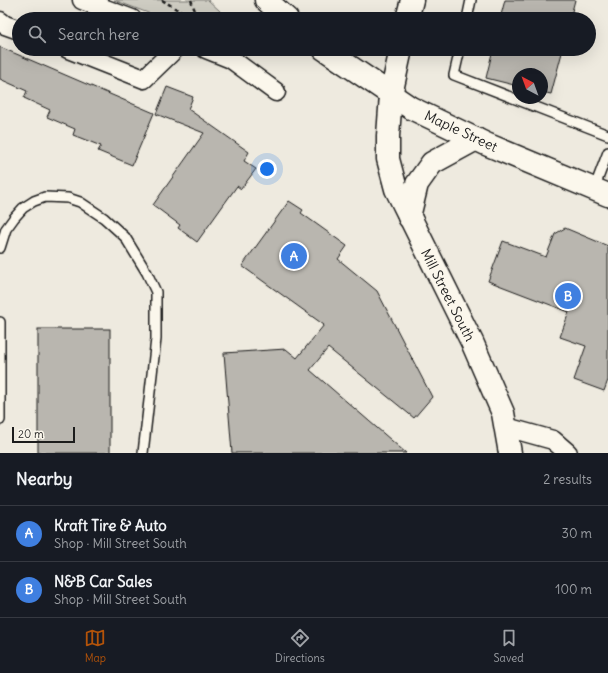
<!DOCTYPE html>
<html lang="en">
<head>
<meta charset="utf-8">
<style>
  body { margin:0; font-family:Delius,sans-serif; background:#20242c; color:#f1f3f6 }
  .compass { position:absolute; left:512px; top:68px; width:36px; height:36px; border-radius:50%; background:#171b24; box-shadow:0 4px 16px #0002; rotate:319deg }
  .scale { position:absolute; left:12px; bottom:10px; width:63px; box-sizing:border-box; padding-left:4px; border:2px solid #1c1c1c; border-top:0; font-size:11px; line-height:14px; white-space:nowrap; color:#1c1c1c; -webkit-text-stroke:3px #fbf7ec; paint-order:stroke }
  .you { position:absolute; left:267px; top:169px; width:14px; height:14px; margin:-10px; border:3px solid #fff; border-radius:50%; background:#1a73e8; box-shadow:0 0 0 6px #1a73e833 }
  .badge { display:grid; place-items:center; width:26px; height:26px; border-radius:50%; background:#b45309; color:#fff; font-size:13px; font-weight:700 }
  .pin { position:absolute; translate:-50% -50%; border:2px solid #fff; box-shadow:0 1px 4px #0006 }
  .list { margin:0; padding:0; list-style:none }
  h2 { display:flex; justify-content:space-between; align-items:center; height:52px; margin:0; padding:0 16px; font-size:17px }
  h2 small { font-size:13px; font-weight:400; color:#9ea1a6 }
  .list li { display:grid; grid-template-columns:26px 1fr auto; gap:12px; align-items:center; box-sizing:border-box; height:56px; padding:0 16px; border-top:1px solid #363941 }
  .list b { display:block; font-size:15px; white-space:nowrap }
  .list p { margin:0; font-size:13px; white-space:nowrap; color:#9ea1a6 }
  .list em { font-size:13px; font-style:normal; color:#9ea1a6 }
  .icon { flex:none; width:22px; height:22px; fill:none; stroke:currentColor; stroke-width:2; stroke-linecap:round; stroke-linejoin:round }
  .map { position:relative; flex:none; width:608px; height:453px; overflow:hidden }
  .search { position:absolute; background:#171b24; box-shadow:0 4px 16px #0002; left:12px; right:12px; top:12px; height:44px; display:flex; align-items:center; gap:10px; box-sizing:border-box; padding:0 14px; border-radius:22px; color:#9ea1a6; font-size:15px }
  .sheet { height:164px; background:#171b24 }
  nav { display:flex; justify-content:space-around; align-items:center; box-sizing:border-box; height:56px; border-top:1px solid #363941; background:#171b24; font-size:11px; color:#9ea1a6 }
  nav a { display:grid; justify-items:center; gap:2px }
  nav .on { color:#b45309 }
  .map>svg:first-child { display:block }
  .green { fill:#ceccc2; stroke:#75746f }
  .building { fill:#b9b6af; stroke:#1c1c1c }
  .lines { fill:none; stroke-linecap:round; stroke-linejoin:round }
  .lane-casing { stroke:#1c1c1c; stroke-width:12 }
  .street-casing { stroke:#1c1c1c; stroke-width:21 }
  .secondary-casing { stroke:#1c1c1c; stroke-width:25 }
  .path { stroke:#1c1c1c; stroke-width:2.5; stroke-dasharray:4 3; stroke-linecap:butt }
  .lane { stroke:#fbf7ec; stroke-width:9 }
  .street { stroke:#fbf7ec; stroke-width:18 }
  .secondary { stroke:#fbf7ec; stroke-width:22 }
  .labels { text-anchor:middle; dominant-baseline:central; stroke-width:3; stroke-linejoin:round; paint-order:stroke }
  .street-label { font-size:14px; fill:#1c1c1c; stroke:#fbf7ec }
</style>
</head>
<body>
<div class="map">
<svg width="608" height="453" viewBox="0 0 608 453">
  <rect width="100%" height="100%" fill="#eeeadf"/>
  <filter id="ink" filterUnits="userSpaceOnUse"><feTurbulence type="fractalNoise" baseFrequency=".025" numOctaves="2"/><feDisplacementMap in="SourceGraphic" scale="8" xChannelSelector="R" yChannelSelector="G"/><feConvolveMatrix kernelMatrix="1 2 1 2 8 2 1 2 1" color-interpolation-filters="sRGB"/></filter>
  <g filter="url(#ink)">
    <path class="green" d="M114 0H208L220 11 218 19H164Z"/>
    <g class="building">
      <path d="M505 0H575L570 19H500Z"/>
      <path d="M0 47 154 113 132 165 98 151 101 146 73 135 75 129 47 117 50 110 24 98 27 91 0 79Z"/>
      <path d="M493 49H563L551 94 542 92V74H518V86L486 78Z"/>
      <path d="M167 87 193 97 188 109 249 152 244 161 256 169 241 189 237 186 197 242 178 228 180 225 153 205 204 133 156 114Z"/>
      <path d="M289 201 303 210 301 213 347 246 338 259 377 291 432 397 414 418 328 348 310 370 406 453H232L224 353 286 349 297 358 324 325 242 266Z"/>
      <path d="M565 228 608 246V380L604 391 574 380 586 346 560 337 569 312 488 281 503 241 546 257 555 234Z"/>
      <rect x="38" y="329" width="72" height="124"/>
    </g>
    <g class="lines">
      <g class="lane-casing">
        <g id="lane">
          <path d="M467 19 471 0"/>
          <path d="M460 49 454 75 608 135"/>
          <path d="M594 189 608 152"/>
          <path d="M0 248 6 229 14 218 23 208 34 201 45 197 68 198 80 202 104 218 125 237 147 273 156 292V339L143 453"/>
          <path d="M0 322V420"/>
        </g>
      </g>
      <g class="street-casing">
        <g id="street">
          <path d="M82 0 132 19"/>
          <path d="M0 21 5 25 19 30"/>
          <path d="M68 49 144 79 175 49"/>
          <path d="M206 49 231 59 276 92"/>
          <path d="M506 427 553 440 568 453"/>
        </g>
      </g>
      <g class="secondary-casing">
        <g id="secondary">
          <path d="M266 0 287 19"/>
          <path d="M407 19 412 0"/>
          <path d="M324 49 411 108 486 144 608 195"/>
          <path d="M401 49 391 95 388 136V159L396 189 472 342 503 413 510 453"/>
          <path d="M409 217 417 184 432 163 476 139"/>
        </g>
      </g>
      <g class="path">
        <path d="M162 0 183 13 197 15"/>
        <path d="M191 0 198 19"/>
      </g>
      <use href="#lane" class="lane"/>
      <use href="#street" class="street"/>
      <use href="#secondary" class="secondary"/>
    </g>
  </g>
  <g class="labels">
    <g class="street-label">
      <text transform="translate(461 131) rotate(25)">Maple Street</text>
      <text transform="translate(448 295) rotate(63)">Mill Street South</text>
    </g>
  </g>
</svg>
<svg class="compass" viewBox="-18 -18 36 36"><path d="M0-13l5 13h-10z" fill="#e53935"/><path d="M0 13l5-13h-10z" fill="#9ea1a6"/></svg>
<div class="scale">20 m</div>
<div class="you"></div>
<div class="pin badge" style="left:294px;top:256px;background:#3f7fe0">A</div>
<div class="pin badge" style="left:568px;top:296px;background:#3f7fe0">B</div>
<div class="search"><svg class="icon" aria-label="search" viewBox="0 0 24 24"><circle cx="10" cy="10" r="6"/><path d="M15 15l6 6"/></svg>Search here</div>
</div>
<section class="sheet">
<h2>Nearby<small>2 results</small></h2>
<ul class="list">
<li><span class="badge" style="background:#3f7fe0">A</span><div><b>Kraft Tire &amp; Auto</b><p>Shop · Mill Street South</p></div><em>30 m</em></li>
<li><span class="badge" style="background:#3f7fe0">B</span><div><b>N&amp;B Car Sales</b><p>Shop · Mill Street South</p></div><em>100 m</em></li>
</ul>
</section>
<nav>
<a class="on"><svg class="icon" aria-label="map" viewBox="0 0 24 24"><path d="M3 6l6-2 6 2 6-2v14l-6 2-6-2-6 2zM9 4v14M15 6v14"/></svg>Map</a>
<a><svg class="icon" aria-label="directions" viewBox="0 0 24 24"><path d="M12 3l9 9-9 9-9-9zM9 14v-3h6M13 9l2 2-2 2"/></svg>Directions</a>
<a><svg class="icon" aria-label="saved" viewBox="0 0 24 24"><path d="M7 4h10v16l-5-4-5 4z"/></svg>Saved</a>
</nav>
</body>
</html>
